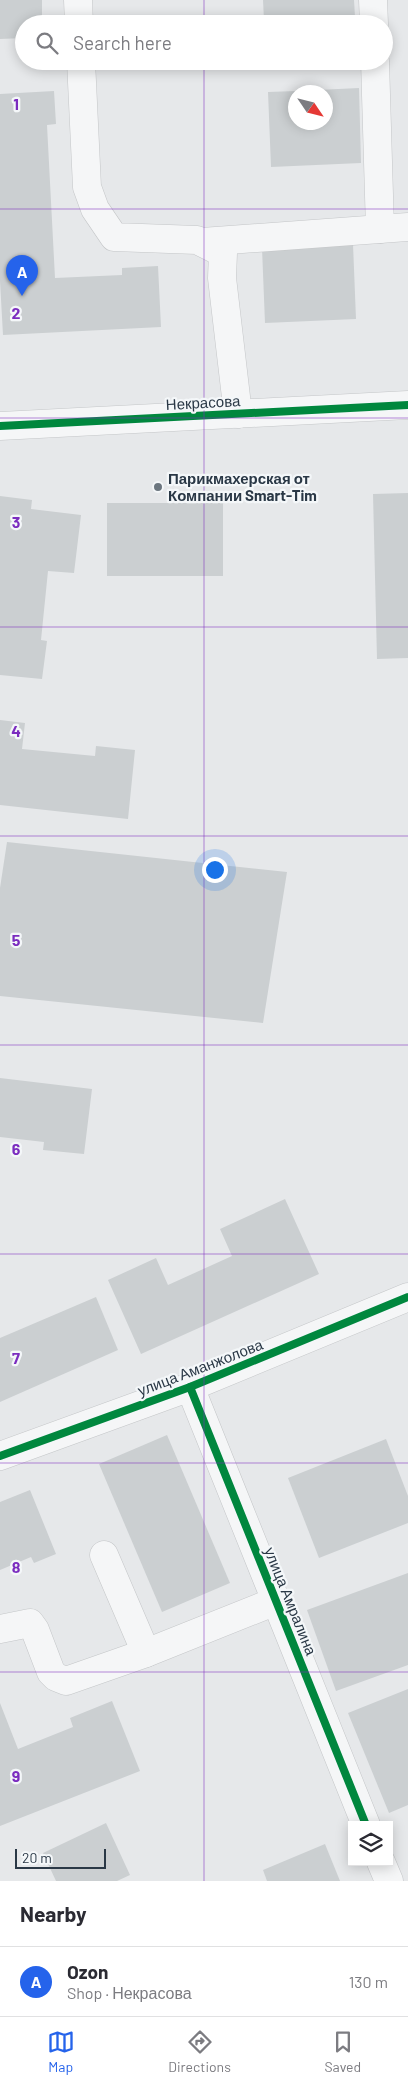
<!DOCTYPE html>
<html lang="en">
<head>
<meta charset="utf-8">
<style>
  body { margin:0; font-family:Barlow,sans-serif; background:#f7f7f7; color:#2b2b33 }
  .controls { position:absolute; right:15px; bottom:15px; display:grid; overflow:hidden; border-radius:0px; box-shadow:0 2px 12px #0003 }
  .controls button { width:45px; height:45px; display:grid; place-items:center; padding:0; border:0; border-bottom:1px solid #e1e1e2; background:#fff; color:#2b2b33; font:25px sans-serif }
  .compass { position:absolute; left:288px; top:85px; width:45px; height:45px; border-radius:50%; background:#fff; box-shadow:0 2px 12px #0003; rotate:125deg }
  .scale { position:absolute; left:15px; bottom:12px; width:91px; box-sizing:border-box; padding-left:5px; border:2px solid #2a3846; border-top:0; font-size:14px; line-height:18px; white-space:nowrap; color:#2a3846; -webkit-text-stroke:4px #f4f7f9; paint-order:stroke }
  .you { position:absolute; left:214px; top:869px; width:18px; height:18px; margin:-12px; border:4px solid #fff; border-radius:50%; background:#1a73e8; box-shadow:0 0 0 8px #1a73e833 }
  .badge { display:grid; place-items:center; width:32px; height:32px; border-radius:50%; background:#2563eb; color:#fff; font-size:16px; font-weight:700 }
  .pin { position:absolute; translate:-50% -41px; filter:drop-shadow(0 1px 2px #0008) }
  .pin::after { content:''; position:absolute; top:26px; width:18px; height:15px; background:inherit; clip-path:polygon(0 0,100% 0,50% 100%) }
  .list { margin:0; padding:0; list-style:none }
  h2 { display:flex; justify-content:space-between; align-items:center; height:65px; margin:0; padding:0 20px; font-size:21px }
  h2 small { font-size:16px; font-weight:400; color:#7c7c81 }
  .list li { display:grid; grid-template-columns:32px 1fr auto; gap:15px; align-items:center; box-sizing:border-box; height:70px; padding:0 20px; border-top:1px solid #e1e1e2 }
  .list b { display:block; font-size:19px; white-space:nowrap }
  .list p { margin:0; font-size:16px; white-space:nowrap; color:#7c7c81 }
  .list em { font-size:16px; font-style:normal; color:#7c7c81 }
  .icon { flex:none; width:28px; height:28px; fill:none; stroke:currentColor; stroke-width:2; stroke-linecap:round; stroke-linejoin:round }
  .map { position:relative; flex:none; width:408px; height:1881px; overflow:hidden }
  .search { position:absolute; background:#fff; box-shadow:0 2px 12px #0003; left:15px; right:15px; top:15px; height:55px; display:flex; align-items:center; gap:12px; box-sizing:border-box; padding:0 18px; border-radius:28px; color:#7c7c81; font-size:19px }
  .sheet { height:135px; background:#fff }
  nav { display:flex; justify-content:space-around; align-items:center; box-sizing:border-box; height:70px; border-top:1px solid #e1e1e2; background:#fff; font-size:14px; color:#7c7c81 }
  nav a { display:grid; justify-items:center; gap:2px }
  nav .on { color:#2563eb }
  .map>svg:first-child { display:block }
  .building { fill:#cbcfd1 }
  .lines { fill:none; stroke-linecap:round; stroke-linejoin:round }
  .minor-casing { stroke:#c4c6c8; stroke-width:29 }
  .minor { stroke:#f5f6f7; stroke-width:28 }
  .cycleway-casing { stroke:#f4f7f9; stroke-width:11 }
  .cycleway { stroke:#00873e; stroke-width:8 }
  .grid { fill:none; stroke:#7b2cbf; stroke-width:1; stroke-opacity:0.55 }
  .poi-dot { fill:#6c767f; stroke:#f4f7f9; stroke-width:2 }
  .labels { text-anchor:middle; dominant-baseline:central; stroke-width:4.5; stroke-linejoin:round; paint-order:stroke }
  .street-label { font-size:15px; fill:#2a3846; stroke:#f4f7f9 }
  .poi-label { font-size:15px; font-weight:bold; fill:#2a3846; stroke:#f4f7f9; text-anchor:start }
  .grid-label { font-size:16px; text-anchor:middle; font-weight:bold; fill:#7b2cbf; stroke:#f4f7f9; stroke-width:4.5; stroke-linejoin:round; paint-order:stroke }
</style>
</head>
<body>
<div class="map">
<svg width="408" height="1881" viewBox="0 0 408 1881">
  <rect width="100%" height="100%" fill="#e6e8ea"/>
  <g class="building">
    <path d="M0 0H42V24H24V38L0 39Z"/>
    <path d="M263 0H354L355 17 264 20Z"/>
    <path d="M359 88 361 163 271 167 268 92 296 91V122H326V92H297V91Z"/>
    <path d="M54 91 56 124 47 125 55 278 122 275V268L158 266 161 327 3 335 0 281V94Z"/>
    <path d="M353 244 356 319 265 323 262 248Z"/>
    <path d="M408 493V658L377 659 373 494Z"/>
    <path d="M0 496 32 500 31 509 81 515 74 573 48 571 41 640 47 641 42 679 0 675Z"/>
    <rect x="107" y="503" width="116" height="73"/>
    <path d="M0 720 25 723 22 749 95 756 96 746 135 750 128 819 0 805Z"/>
    <path d="M7 842 287 872 263 1023 0 996V888Z"/>
    <path d="M0 1078 92 1089 84 1154 43 1150 44 1142 0 1137Z"/>
    <path d="M285 1199 319 1274 141 1354 108 1280 156 1258 168 1285 232 1256 220 1229Z"/>
    <path d="M96 1297 118 1350 0 1402V1338Z"/>
    <path d="M167 1435 230 1583 162 1612 99 1464Z"/>
    <path d="M386 1439 408 1496V1523L319 1558 288 1478Z"/>
    <path d="M30 1490 56 1554 34 1563 31 1557 0 1570V1502Z"/>
    <path d="M408 1573V1665L336 1691 307 1610Z"/>
    <path d="M408 1689V1805L389 1813 348 1713Z"/>
    <path d="M112 1701 140 1771 0 1826V1703L18 1749 73 1727 70 1718Z"/>
    <path d="M106 1823 130 1875 117 1881H56L43 1853Z"/>
    <path d="M325 1844 340 1881H267L263 1870Z"/>
  </g>
  <g class="lines">
    <g class="minor-casing">
      <g id="minor">
        <path d="M78 0 79 24"/>
        <path d="M373 0 374 24"/>
        <path d="M81 61 87 187 95 209 114 237 197 240 223 253 222 278 238 414"/>
        <path d="M375 61 380 229"/>
        <path d="M202 242 408 227"/>
        <path d="M0 426 408 405"/>
        <path d="M190 1387 366 1825"/>
        <path d="M0 1456 190 1387 408 1297"/>
        <path d="M104 1555 146 1653"/>
        <path d="M0 1629 30 1623 35 1630 51 1672 56 1677 66 1681 146 1653 276 1601"/>
        <path d="M381 1862 389 1881"/>
      </g>
    </g>
    <use href="#minor" class="minor"/>
    <g class="cycleway-casing">
      <g id="cycleway">
        <path d="M0 426 408 405"/>
        <path d="M190 1387 366 1825"/>
        <path d="M0 1456 190 1387 408 1297"/>
      </g>
    </g>
    <use href="#cycleway" class="cycleway"/>
  </g>
  <path class="grid" d="M204 0V24M204 61V1881M0 209H408M0 418H408M0 627H408M0 836H408M0 1045H408M0 1254H408M0 1463H408M0 1672H408"/>
  <circle class="poi-dot" cx="158" cy="487" r="5"/>
  <g class="labels">
    <g class="street-label">
      <text transform="translate(203 402) rotate(-3)">Некрасова</text>
      <text transform="translate(200 1367) rotate(-21)">улица Аманжолова</text>
      <text transform="translate(291 1601) rotate(68)">улица Амралина</text>
    </g>
    <g class="poi-label">
      <text x="168" y="478">Парикмахерская от<tspan x="168" dy="17">Компании Smart-Tim</tspan></text>
    </g>
  </g>
  <g class="grid-label">
    <text x="16" y="110">1</text>
    <text x="16" y="319">2</text>
    <text x="16" y="528">3</text>
    <text x="16" y="737">4</text>
    <text x="16" y="946">5</text>
    <text x="16" y="1155">6</text>
    <text x="16" y="1364">7</text>
    <text x="16" y="1573">8</text>
    <text x="16" y="1782">9</text>
  </g>
</svg>
<div class="controls">
<button><svg class="icon" aria-label="layers" viewBox="0 0 24 24"><path d="M12 4l9 5-9 5-9-5zM3 14l9 5 9-5"/></svg></button>
</div>
<svg class="compass" viewBox="-18 -18 36 36"><path d="M0-13l5 13h-10z" fill="#e53935"/><path d="M0 13l5-13h-10z" fill="#7c7c81"/></svg>
<div class="scale">20 m</div>
<div class="you"></div>
<div class="pin badge" style="left:22px;top:296px">A</div>
<div class="search"><svg class="icon" aria-label="search" viewBox="0 0 24 24"><circle cx="10" cy="10" r="6"/><path d="M15 15l6 6"/></svg>Search here</div>
</div>
<section class="sheet">
<h2>Nearby<small></small></h2>
<ul class="list">
<li><span class="badge">A</span><div><b>Ozon</b><p>Shop · Некрасова</p></div><em>130 m</em></li>
</ul>
</section>
<nav>
<a class="on"><svg class="icon" aria-label="map" viewBox="0 0 24 24"><path d="M3 6l6-2 6 2 6-2v14l-6 2-6-2-6 2zM9 4v14M15 6v14"/></svg>Map</a>
<a><svg class="icon" aria-label="directions" viewBox="0 0 24 24"><path d="M12 3l9 9-9 9-9-9zM9 14v-3h6M13 9l2 2-2 2"/></svg>Directions</a>
<a><svg class="icon" aria-label="saved" viewBox="0 0 24 24"><path d="M7 4h10v16l-5-4-5 4z"/></svg>Saved</a>
</nav>
</body>
</html>
